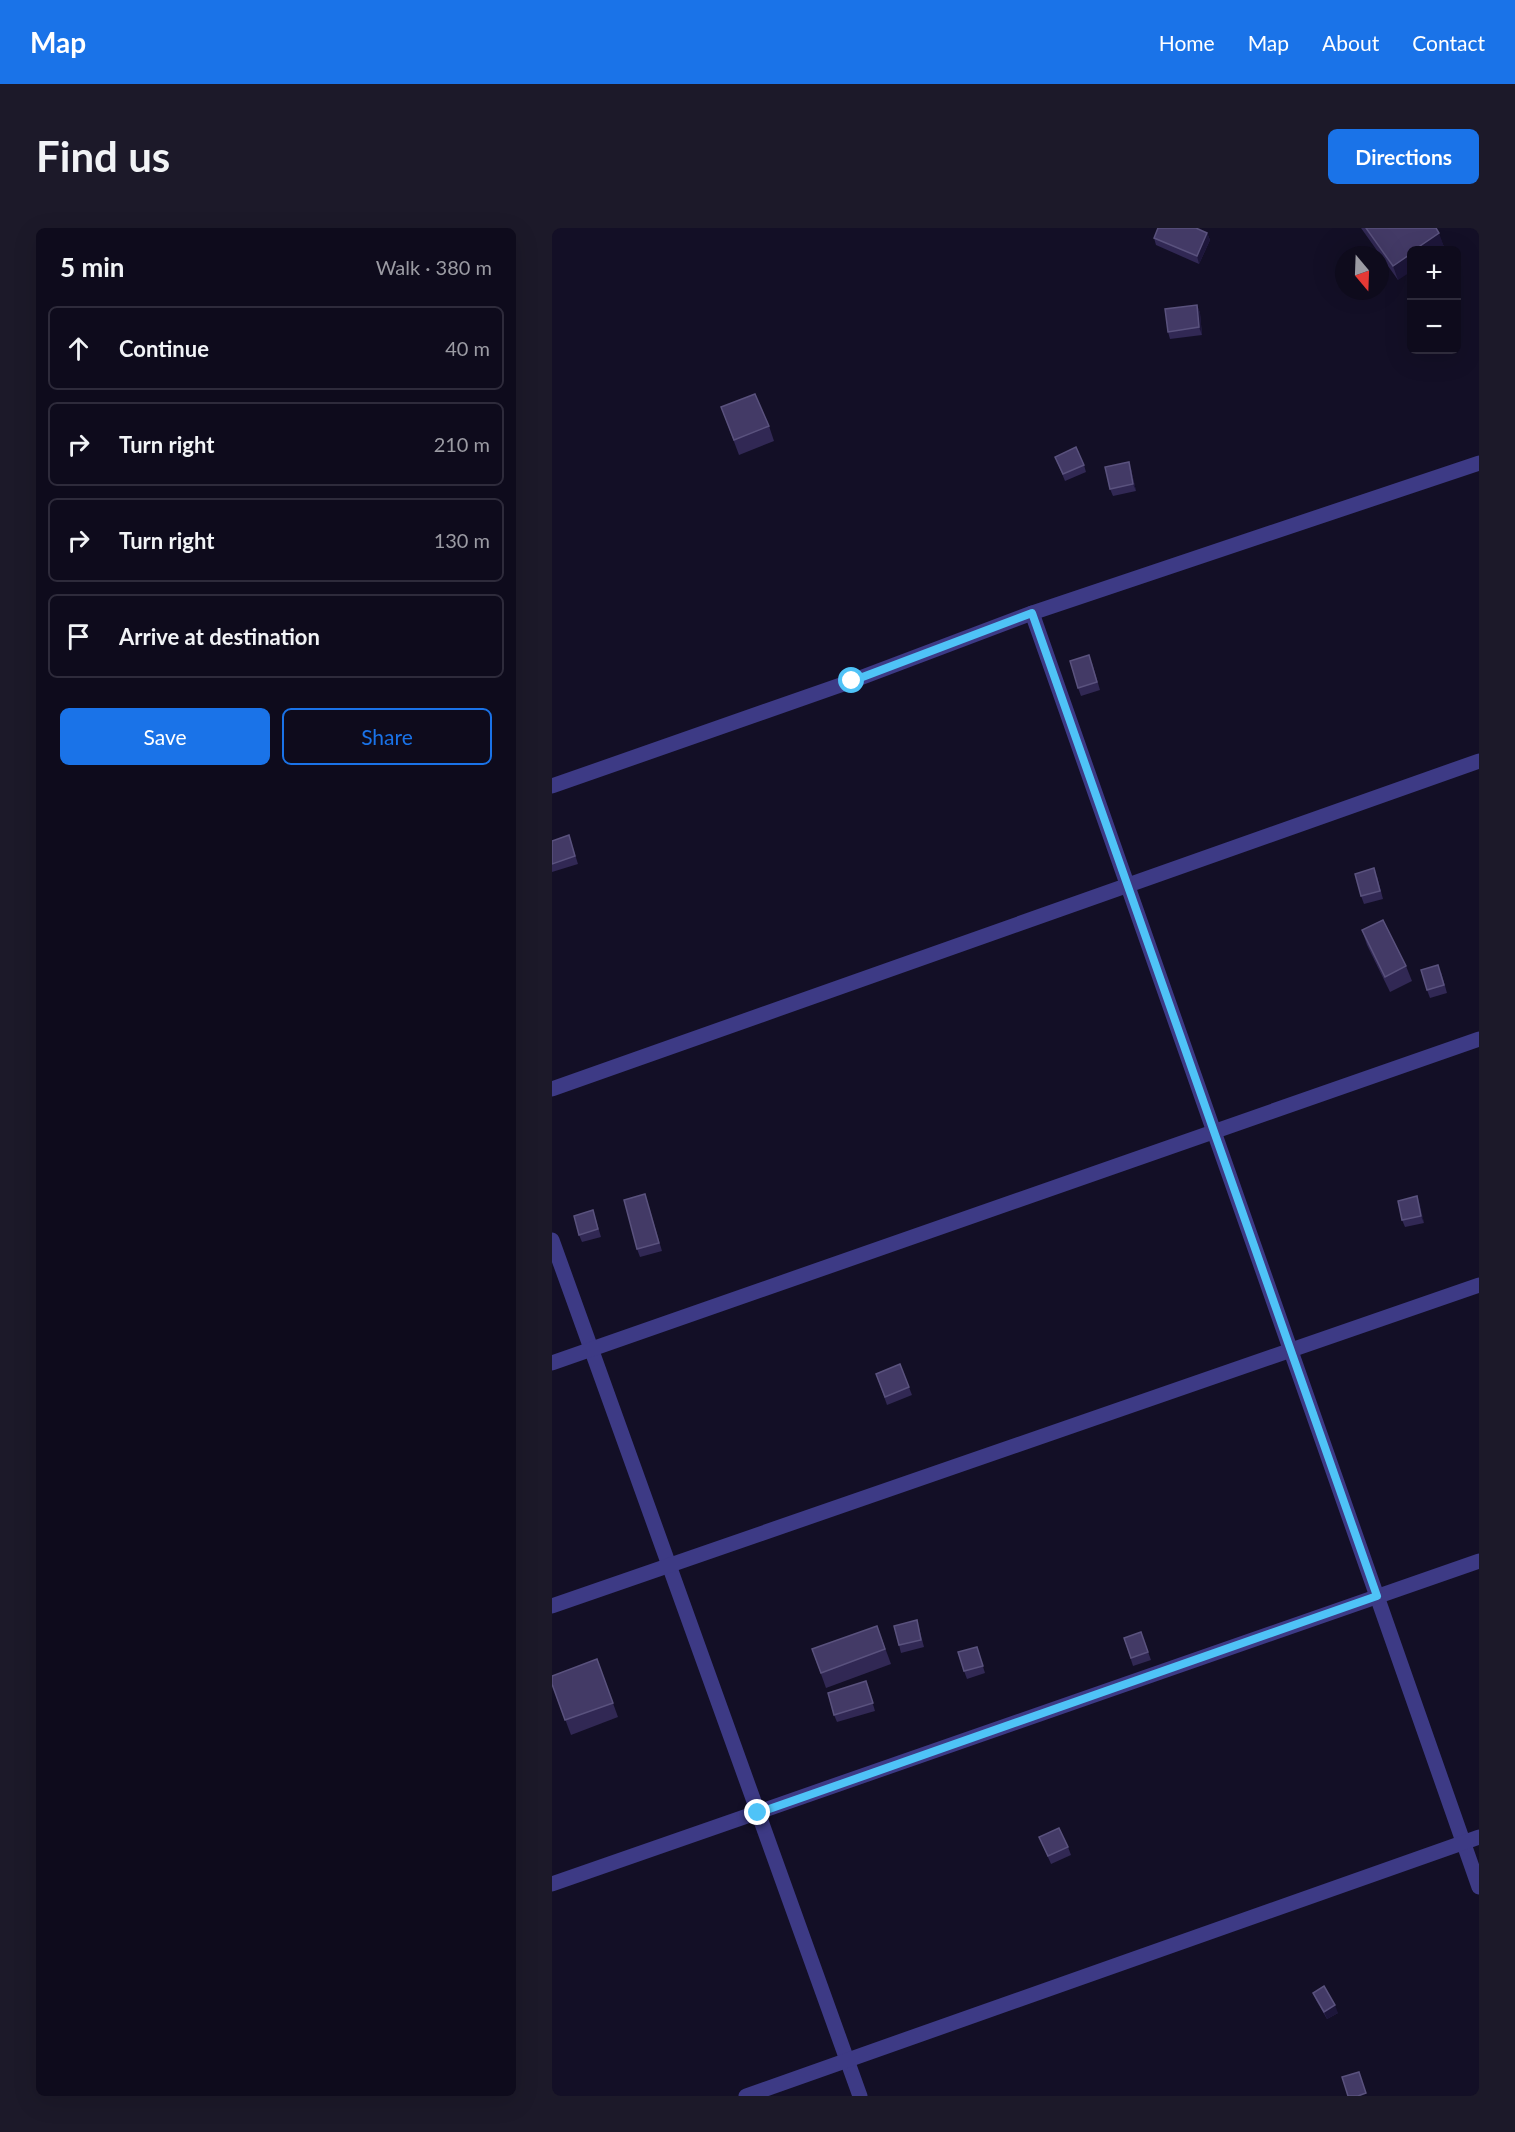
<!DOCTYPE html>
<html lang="en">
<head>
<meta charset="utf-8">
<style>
  body { margin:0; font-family:Lato,sans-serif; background:#1c1929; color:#f1f3f6 }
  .controls { position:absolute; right:18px; top:18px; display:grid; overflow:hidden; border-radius:9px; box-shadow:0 6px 24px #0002 }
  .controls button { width:54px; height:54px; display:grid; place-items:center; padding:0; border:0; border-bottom:2px solid #2e2b3b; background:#0e0b1c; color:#f1f3f6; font:30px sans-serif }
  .compass { position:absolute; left:783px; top:18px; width:54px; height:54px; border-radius:50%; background:#0e0b1c; box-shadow:0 6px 24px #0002; rotate:161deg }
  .stop { position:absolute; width:18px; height:18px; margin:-14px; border:4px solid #4fc3f7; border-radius:50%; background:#fff }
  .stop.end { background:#4fc3f7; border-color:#fff; box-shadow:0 2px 6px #0008 }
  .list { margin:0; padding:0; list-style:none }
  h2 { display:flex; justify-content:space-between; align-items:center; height:78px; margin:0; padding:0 24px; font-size:26px }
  h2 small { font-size:20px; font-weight:400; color:#9b9ba3 }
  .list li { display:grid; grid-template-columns:39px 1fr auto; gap:18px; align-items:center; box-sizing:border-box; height:84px; margin:0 12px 12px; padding:0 12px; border:2px solid #2e2b3b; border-radius:9px }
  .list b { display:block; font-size:22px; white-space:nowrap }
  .list em { font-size:20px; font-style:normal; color:#9b9ba3 }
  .actions { display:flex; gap:12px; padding:18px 24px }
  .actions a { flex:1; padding:14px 0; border:2px solid #1a73e8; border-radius:9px; text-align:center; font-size:21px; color:#1a73e8 }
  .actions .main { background:#1a73e8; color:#fff }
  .icon { flex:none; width:33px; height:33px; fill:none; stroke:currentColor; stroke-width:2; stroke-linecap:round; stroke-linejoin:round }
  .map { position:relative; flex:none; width:927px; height:1868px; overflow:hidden; border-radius:9px }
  header { display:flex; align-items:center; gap:36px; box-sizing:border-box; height:84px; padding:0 30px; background:#1a73e8; color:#fff }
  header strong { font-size:28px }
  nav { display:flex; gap:33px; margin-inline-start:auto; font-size:21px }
  .intro { display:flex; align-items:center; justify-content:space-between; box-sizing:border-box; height:144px; padding:0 36px }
  h1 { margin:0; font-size:42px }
  .button { padding:15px 27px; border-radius:9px; background:#1a73e8; color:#fff; font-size:21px; font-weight:700 }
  main { display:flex; gap:36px; padding:0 36px }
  aside { flex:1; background:#0e0b1c; border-radius:9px; box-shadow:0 6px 24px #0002 }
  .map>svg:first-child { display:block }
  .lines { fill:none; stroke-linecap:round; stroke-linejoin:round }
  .minor { stroke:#3d3a85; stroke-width:15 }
  .wall { fill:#312854 }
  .shaded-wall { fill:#1d163a }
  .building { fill:#433a66; stroke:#5a527e; stroke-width:1.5 }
  .route { stroke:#4fc3f7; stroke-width:8 }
</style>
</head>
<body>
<header>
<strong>Map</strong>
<nav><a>Home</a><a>Map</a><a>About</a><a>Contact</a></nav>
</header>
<div class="intro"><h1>Find us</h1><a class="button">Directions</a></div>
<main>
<aside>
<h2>5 min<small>Walk · 380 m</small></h2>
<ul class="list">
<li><svg class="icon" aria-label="ahead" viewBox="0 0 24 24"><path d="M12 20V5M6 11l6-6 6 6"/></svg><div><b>Continue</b></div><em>40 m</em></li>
<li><svg class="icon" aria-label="right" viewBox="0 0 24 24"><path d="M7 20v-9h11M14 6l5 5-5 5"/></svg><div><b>Turn right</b></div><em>210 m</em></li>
<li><svg class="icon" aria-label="right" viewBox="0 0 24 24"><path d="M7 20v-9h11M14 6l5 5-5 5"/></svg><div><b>Turn right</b></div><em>130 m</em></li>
<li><svg class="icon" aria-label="arrive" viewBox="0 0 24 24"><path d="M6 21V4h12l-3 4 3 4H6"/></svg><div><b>Arrive at destination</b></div></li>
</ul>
<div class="actions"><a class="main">Save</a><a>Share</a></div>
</aside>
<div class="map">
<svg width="927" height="1868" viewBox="0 0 927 1868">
  <rect width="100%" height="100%" fill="#130f26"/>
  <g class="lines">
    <g class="minor">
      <path d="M480 385 927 1659"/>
      <path d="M0 558 300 453 480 385 927 235"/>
      <path d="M0 861 927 533"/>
      <path d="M0 1012 308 1868"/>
      <path d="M0 1135 927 811"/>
      <path d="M0 1378 927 1057"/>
      <path d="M0 1656 927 1333"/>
      <path d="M194 1868 927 1609"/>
    </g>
  </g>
  <g class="wall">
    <path d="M809 0H884L892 19 888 22H860L846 52Z"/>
    <path d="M655 5 658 12 647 36 604 17 602 10Z"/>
    <path d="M645 77 648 85 650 107 618 111 616 104Z"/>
    <path d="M169 179 217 198 222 213 187 227Z"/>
    <path d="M503 229 532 237 534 244 513 253Z"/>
    <path d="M579 241 584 263 561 268 558 261Z"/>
    <path d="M540 435 548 462 529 468 526 460Z"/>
    <path d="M17 607 26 636 0 644V613Z"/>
    <path d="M825 648 831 671 812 676 809 668Z"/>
    <path d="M810 702 854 738 860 753 838 764 815 717Z"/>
    <path d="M889 744 895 765 878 770 875 762Z"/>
    <path d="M93 966 110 1023 88 1029 85 1021Z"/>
    <path d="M865 968 872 995 853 999 850 992Z"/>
    <path d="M41 982 49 1009 30 1014 27 1007Z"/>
    <path d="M348 1136 360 1167 335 1177 324 1146Z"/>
    <path d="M325 1398 339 1436 274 1460 260 1421Z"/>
    <path d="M367 1400 372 1419 349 1425 347 1417Z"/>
    <path d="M589 1404 599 1432 581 1438 572 1410Z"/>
    <path d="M425 1419 433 1445 415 1451 412 1443Z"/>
    <path d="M45 1431 66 1489 19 1507 0 1456Z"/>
    <path d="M314 1453 323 1483 285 1494 282 1487Z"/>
    <path d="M487 1609 516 1619 519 1627 499 1636Z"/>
    <path d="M761 1765 786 1785 775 1791 764 1772Z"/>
  </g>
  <g class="shaded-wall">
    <path d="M655 5 658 12 647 36 645 28Z"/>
    <path d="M887 5 892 19 888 22H862Z"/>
    <path d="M860 25V43L846 52 841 38Z"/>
    <path d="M645 77 648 85 650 107 647 99Z"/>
    <path d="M577 234 579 241 584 263 581 256Z"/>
    <path d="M865 968 868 976 872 995 869 988Z"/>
    <path d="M783 1777 786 1785 775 1791 772 1784Z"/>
  </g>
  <g class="building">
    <path d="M606 0H644L655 5 645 28 602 10Z"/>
    <path d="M814 0H884L887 5 862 22H860V25L841 38Z"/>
    <path d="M645 77 647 99 616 104 613 81Z"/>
    <path d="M203 166 217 198 182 212 169 179Z"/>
    <path d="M524 219 532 237 511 246 503 229Z"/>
    <path d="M577 234 581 256 558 261 553 239Z"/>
    <path d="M537 427 545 454 526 460 518 433Z"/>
    <path d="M17 607 23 628 0 636V613Z"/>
    <path d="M822 640 828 663 809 668 803 646Z"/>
    <path d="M831 692 854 738 833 749 810 702Z"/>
    <path d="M886 737 892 757 875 762 869 742Z"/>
    <path d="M93 966 107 1015 85 1021 72 972Z"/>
    <path d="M865 968 869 988 850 992 846 973Z"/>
    <path d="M41 982 46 1001 27 1007 22 988Z"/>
    <path d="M348 1136 357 1159 333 1169 324 1146Z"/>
    <path d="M365 1392 369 1412 347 1417 342 1398Z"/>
    <path d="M325 1398 333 1421 269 1445 260 1421Z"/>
    <path d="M589 1404 596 1424 579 1430 572 1410Z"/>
    <path d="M425 1419 431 1438 412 1443 406 1424Z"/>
    <path d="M45 1431 61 1475 13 1492 0 1456V1448Z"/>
    <path d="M314 1453 321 1475 282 1487 276 1465Z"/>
    <path d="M507 1600 516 1619 496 1628 487 1609Z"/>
    <path d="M772 1758 783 1777 772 1784 761 1765Z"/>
    <path d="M807 1844 814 1865 806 1868H796L790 1849Z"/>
  </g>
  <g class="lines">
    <path class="route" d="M206 1585 825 1368 480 385 300 453"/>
  </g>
</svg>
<div class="controls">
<button>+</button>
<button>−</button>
</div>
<svg class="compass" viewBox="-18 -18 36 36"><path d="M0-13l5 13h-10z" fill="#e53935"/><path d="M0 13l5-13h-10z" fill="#9b9ba3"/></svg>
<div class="stop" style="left:300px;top:453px"></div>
<div class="stop end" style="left:206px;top:1585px"></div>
</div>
</main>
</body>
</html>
